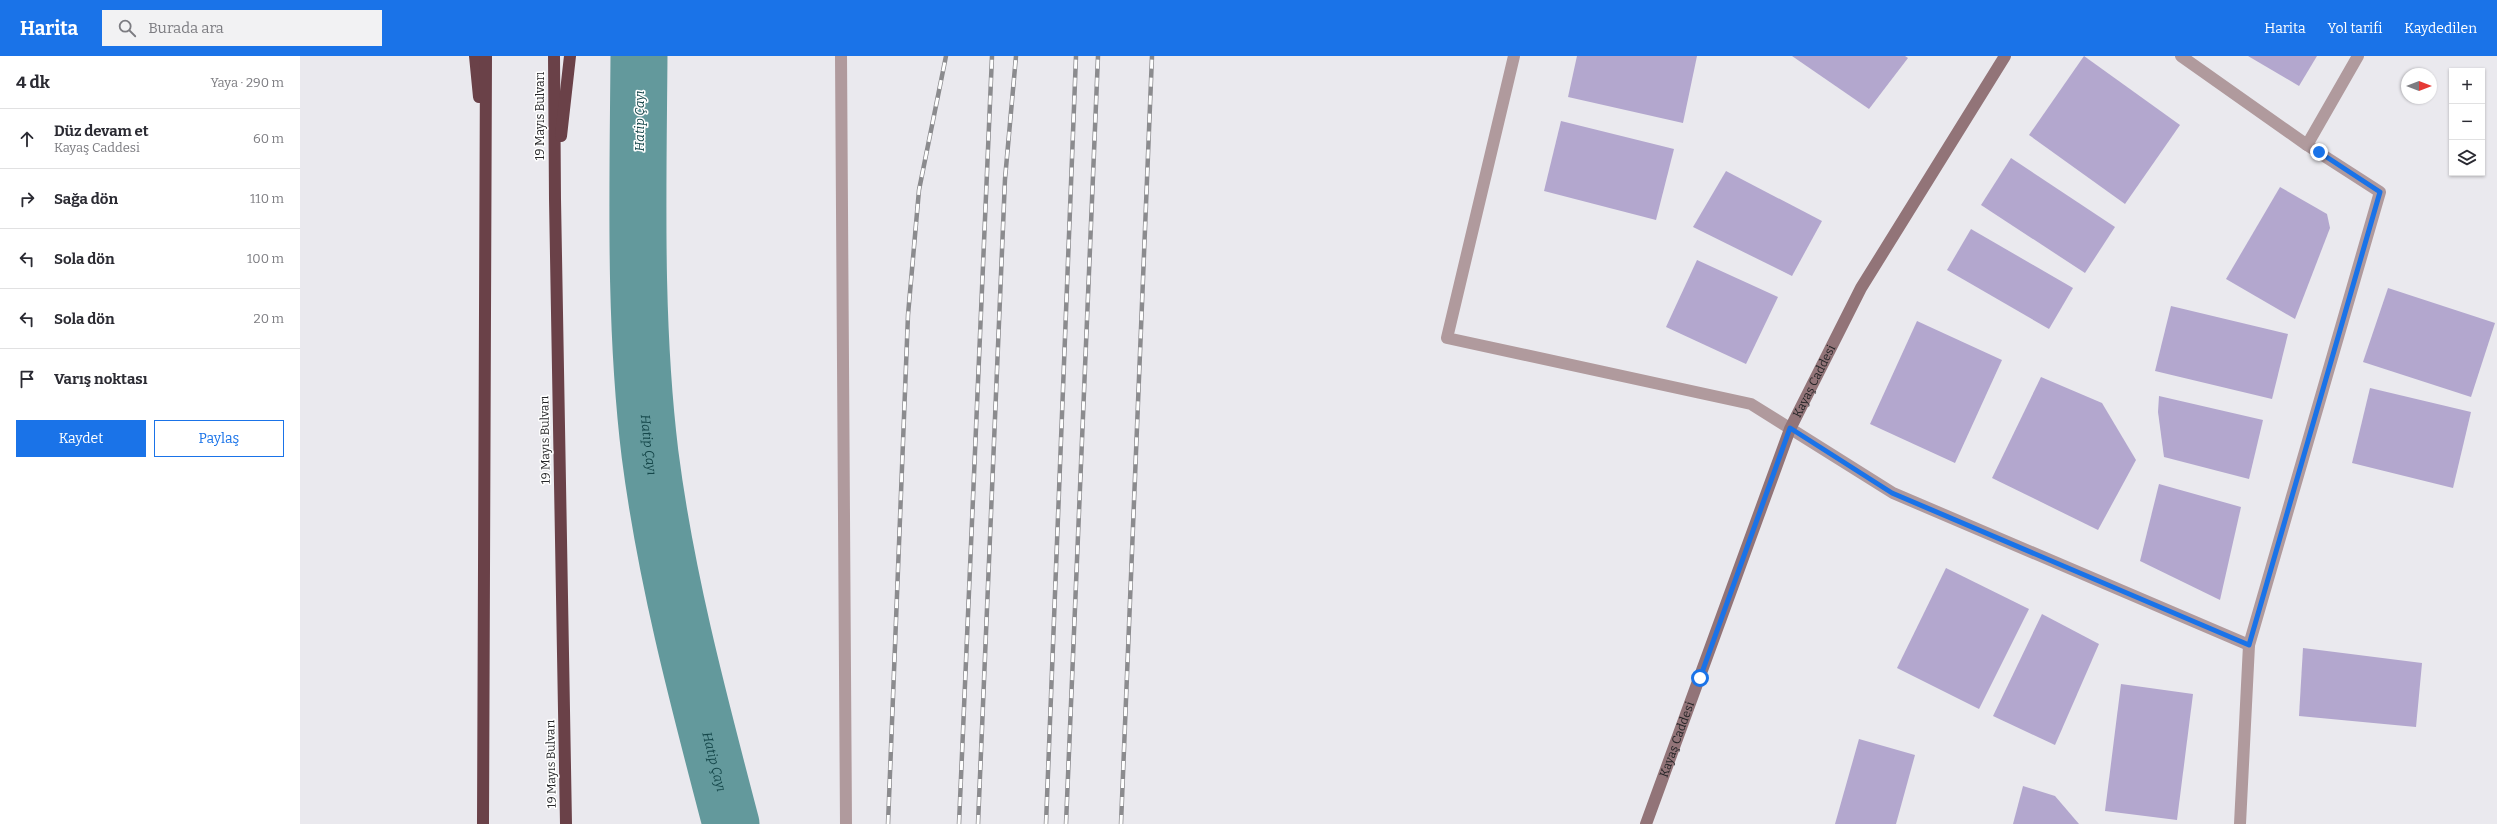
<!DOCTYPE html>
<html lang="tr">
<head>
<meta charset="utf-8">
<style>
  body { margin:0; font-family:Bitter,serif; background:#f2f2f3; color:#2b2b33 }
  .controls { position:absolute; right:12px; top:12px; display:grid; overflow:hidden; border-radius:0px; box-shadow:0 1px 3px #0004 }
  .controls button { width:36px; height:36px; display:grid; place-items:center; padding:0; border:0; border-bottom:1px solid #e1e1e2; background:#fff; color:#2b2b33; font:20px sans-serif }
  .compass { position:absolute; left:2101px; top:12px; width:36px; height:36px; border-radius:50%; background:#fff; box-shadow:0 1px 3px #0004; rotate:90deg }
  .stop { position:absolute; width:12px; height:12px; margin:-9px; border:3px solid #1a73e8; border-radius:50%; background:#fff }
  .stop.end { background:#1a73e8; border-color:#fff; box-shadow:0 1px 4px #0008 }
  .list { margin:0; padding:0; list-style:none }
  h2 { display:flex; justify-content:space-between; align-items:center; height:52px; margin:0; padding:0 16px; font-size:17px }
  h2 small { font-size:13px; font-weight:400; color:#7c7c81 }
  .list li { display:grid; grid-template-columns:26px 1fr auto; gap:12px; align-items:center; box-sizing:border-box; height:60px; padding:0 16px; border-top:1px solid #e1e1e2 }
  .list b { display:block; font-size:15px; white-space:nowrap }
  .list p { margin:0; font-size:13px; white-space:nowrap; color:#7c7c81 }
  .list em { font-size:13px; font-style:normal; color:#7c7c81 }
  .actions { display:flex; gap:8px; padding:12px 16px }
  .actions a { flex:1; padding:9px 0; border:1px solid #1a73e8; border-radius:0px; text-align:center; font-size:14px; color:#1a73e8 }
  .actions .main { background:#1a73e8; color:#fff }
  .icon { flex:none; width:22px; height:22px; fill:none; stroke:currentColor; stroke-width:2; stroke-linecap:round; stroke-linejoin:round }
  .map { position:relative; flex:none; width:2197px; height:768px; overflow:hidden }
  header { display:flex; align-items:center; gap:24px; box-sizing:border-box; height:56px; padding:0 20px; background:#1a73e8; color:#fff }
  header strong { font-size:19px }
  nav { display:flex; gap:22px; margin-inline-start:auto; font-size:14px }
  .search { width:280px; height:36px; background:#f2f2f3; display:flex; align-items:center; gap:10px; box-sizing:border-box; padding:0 14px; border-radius:0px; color:#7c7c81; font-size:15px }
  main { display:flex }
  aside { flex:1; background:#fff }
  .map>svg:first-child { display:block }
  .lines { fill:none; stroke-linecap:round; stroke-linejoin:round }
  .river { stroke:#63999c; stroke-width:57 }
  .building { fill:#b3a7ce }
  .lane { stroke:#b09a9d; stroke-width:12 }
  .street { stroke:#b09a9d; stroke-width:12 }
  .secondary { stroke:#927478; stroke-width:12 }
  .highway { stroke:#6a4148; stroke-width:12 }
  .rail-casing { stroke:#8b8b8e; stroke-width:4.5 }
  .rail { stroke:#fff; stroke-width:3; stroke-dasharray:9; stroke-linecap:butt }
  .route { stroke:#1a73e8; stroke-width:5 }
  .labels { text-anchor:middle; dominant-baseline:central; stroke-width:3; stroke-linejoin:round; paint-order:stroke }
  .street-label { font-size:12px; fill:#252527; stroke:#fff }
  .water-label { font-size:13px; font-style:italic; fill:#15474a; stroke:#fff }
</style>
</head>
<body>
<header>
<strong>Harita</strong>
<div class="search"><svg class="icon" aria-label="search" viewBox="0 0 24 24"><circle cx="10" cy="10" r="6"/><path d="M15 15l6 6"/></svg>Burada ara</div>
<nav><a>Harita</a><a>Yol tarifi</a><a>Kaydedilen</a></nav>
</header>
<main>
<aside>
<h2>4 dk<small>Yaya · 290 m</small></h2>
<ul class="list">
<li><svg class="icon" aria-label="ahead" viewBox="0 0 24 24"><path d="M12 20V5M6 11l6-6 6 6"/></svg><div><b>Düz devam et</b><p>Kayaş Caddesi</p></div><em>60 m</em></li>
<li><svg class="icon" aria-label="right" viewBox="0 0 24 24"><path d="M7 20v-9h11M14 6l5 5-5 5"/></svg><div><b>Sağa dön</b></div><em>110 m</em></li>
<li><svg class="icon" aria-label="left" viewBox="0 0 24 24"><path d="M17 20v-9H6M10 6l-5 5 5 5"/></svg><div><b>Sola dön</b></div><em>100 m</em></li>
<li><svg class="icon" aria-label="left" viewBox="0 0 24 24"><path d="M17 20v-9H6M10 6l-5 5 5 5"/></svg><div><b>Sola dön</b></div><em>20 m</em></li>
<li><svg class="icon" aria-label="arrive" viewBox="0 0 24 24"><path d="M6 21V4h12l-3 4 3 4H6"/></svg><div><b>Varış noktası</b></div></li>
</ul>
<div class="actions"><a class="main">Kaydet</a><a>Paylaş</a></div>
</aside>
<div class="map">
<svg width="2197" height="768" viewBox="0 0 2197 768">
  <rect width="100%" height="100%" fill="#eae9ee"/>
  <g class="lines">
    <path class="river" id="s1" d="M339 0C338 132 334 267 350 398 366 523 399 646 431 768"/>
  </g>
  <g class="building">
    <path d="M1277 0H1397L1383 67 1268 41Z"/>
    <path d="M1492 0H1605L1608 2 1569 53Z"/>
    <path d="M1784 0 1880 69 1825 148 1729 79Z"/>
    <path d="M1948 0H2017L1999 30Z"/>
    <path d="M1261 65 1374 93 1356 164 1244 135Z"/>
    <path d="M1711 102 1815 171 1785 217 1681 149Z"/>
    <path d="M1426 115 1522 165 1492 220 1393 171Z"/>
    <path d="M1980 131 2027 158 2030 172 1995 263 1926 223Z"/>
    <path d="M1671 173 1773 232 1749 273 1647 214Z"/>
    <path d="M1397 204 1478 241 1446 308 1366 271Z"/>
    <path d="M2088 232 2195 267 2171 341 2063 306Z"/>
    <path d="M1871 250 1988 278 1972 343 1855 315Z"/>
    <path d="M1617 265 1702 304 1655 407 1570 368Z"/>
    <path d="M1741 321 1802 347 1836 404 1798 474 1692 422Z"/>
    <path d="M2070 332 2171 356 2153 432 2052 407Z"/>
    <path d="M1859 340 1963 364 1949 423 1864 401 1858 356Z"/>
    <path d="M1859 428 1941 451 1920 544 1840 505Z"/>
    <path d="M1646 512 1729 553 1679 653 1597 612Z"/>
    <path d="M1742 558 1799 588 1755 689 1693 660Z"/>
    <path d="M2003 592 2122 607 2116 671 1999 660Z"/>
    <path d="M1821 628 1893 638 1877 764 1805 755Z"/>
    <path d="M1559 683 1615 699 1596 768H1535Z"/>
    <path d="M1723 730 1755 740 1779 768H1713Z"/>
  </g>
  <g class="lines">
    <path class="lane" d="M541 0 546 768"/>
    <g class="street">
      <path d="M1214 0 1147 282 1451 348 1593 437 1949 589"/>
      <path d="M1881 0 2007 89 2080 136 1949 589 1940 768"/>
      <path d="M2007 89 2058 0"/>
    </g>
    <path class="secondary" id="s2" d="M1346 768 1490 373 1561 232 1705 0"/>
    <g class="highway">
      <path d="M175 0 179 41"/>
      <path d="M254 0 255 143 266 768"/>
      <path d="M261 80 270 0"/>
      <path d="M183 768 186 0"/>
    </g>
    <g class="rail-casing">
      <g id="rail">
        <path d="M588 768 608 259 619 134 646 0"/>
        <path d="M659 768 692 0"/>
        <path d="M678 768 705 123 716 0"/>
        <path d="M746 768 776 0"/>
        <path d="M766 768 798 0"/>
        <path d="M821 768 852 0"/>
      </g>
    </g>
    <use href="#rail" class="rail"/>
  </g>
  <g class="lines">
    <path class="route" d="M1400 622 1490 372 1592 437 1949 589 2080 136 2019 96"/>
  </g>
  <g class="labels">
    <g class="street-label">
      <text transform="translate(240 60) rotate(-90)">19 Mayıs Bulvarı</text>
      <text stroke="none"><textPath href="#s2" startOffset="474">Kayaş Caddesi</textPath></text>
      <text transform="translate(245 384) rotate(-91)">19 Mayıs Bulvarı</text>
      <text stroke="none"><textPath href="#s2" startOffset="90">Kayaş Caddesi</textPath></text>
      <text transform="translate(251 708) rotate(-91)">19 Mayıs Bulvarı</text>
    </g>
    <g class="water-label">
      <text transform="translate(339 65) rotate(-90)">Hatip Çayı</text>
      <text stroke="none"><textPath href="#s1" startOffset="389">Hatip Çayı</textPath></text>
      <text stroke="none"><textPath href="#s1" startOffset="713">Hatip Çayı</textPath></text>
    </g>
  </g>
</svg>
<div class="controls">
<button>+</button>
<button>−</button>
<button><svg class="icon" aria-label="layers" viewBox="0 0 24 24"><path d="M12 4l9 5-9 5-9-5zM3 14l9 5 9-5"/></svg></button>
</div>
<svg class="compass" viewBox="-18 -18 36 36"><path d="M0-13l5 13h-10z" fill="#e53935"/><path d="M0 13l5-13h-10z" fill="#7c7c81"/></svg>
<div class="stop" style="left:1400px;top:622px"></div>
<div class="stop end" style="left:2019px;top:96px"></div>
</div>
</main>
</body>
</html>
